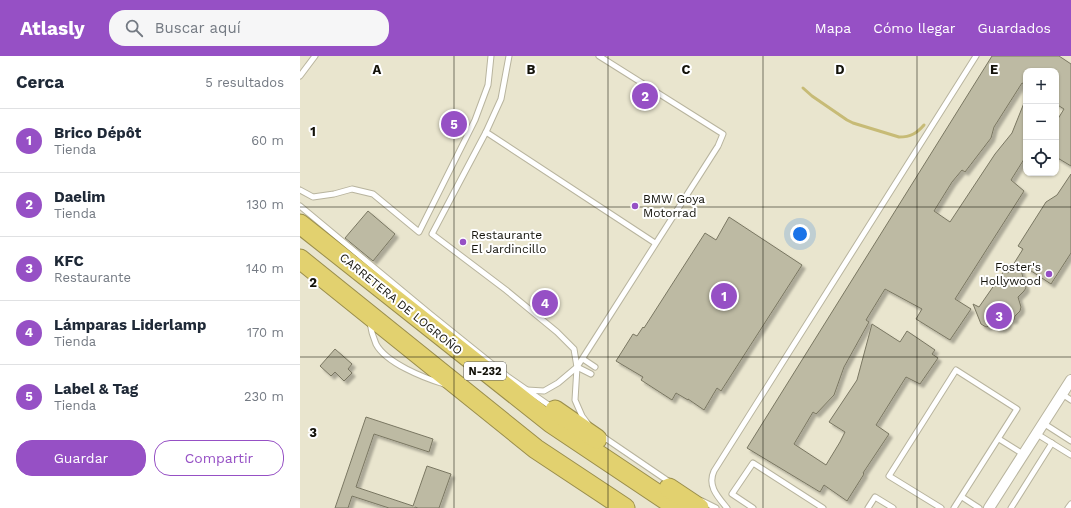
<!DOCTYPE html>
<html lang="es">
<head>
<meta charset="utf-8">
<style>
  body { margin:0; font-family:"Work Sans",sans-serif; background:#f6f6f7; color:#1f2937 }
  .controls { position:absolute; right:12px; top:12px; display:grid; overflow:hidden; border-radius:8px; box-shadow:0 1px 3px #0004 }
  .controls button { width:36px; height:36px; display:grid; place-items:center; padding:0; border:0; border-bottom:1px solid #e0e1e3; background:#fff; color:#1f2937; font:20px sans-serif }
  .you { position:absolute; left:500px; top:178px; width:14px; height:14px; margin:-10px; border:3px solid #fff; border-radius:50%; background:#1a73e8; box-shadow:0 0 0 6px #1a73e833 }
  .badge { display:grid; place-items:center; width:26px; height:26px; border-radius:50%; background:#9650c5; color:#fff; font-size:13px; font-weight:700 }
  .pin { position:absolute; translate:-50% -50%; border:2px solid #fff; box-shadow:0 1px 4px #0006 }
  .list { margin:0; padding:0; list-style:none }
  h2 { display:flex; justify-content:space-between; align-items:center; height:52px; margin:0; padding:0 16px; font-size:17px }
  h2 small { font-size:13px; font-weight:400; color:#747a83 }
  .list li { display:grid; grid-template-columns:26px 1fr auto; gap:12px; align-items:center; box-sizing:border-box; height:64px; padding:0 16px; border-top:1px solid #e0e1e3 }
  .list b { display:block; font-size:15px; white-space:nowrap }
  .list p { margin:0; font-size:13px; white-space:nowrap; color:#747a83 }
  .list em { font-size:13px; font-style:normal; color:#747a83 }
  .actions { display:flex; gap:8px; padding:12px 16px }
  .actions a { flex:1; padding:9px 0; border:1px solid #9650c5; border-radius:16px; text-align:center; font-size:14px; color:#9650c5 }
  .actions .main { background:#9650c5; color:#fff }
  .icon { flex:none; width:22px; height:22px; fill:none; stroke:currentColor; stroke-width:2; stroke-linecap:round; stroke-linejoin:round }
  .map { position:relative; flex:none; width:771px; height:452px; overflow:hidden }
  header { display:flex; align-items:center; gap:24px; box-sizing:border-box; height:56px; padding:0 20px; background:#9650c5; color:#fff }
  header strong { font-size:19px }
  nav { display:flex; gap:22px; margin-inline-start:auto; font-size:14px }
  .search { width:280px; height:36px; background:#f6f6f7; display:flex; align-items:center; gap:10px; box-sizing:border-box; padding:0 14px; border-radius:16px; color:#747a83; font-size:15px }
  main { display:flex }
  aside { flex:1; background:#fff }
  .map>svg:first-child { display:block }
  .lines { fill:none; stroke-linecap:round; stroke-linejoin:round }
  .stream { stroke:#c7bb76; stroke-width:3 }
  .building { fill:#bdbaa3; stroke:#7a7762; filter:url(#shadow) }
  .lane-casing { stroke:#b8b49e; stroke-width:7 }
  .street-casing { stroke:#b8b49e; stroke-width:12 }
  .highway-casing { stroke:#9a8e4c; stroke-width:21 }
  .lane { stroke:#fff; stroke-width:5 }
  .street { stroke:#fff; stroke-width:10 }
  .highway { stroke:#e2d16f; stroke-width:19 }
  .grid { fill:none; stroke:#13120a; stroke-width:1; stroke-opacity:0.55 }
  .poi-dot { fill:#9650c5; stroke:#fff; stroke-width:1.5 }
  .labels { text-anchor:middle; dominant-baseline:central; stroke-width:4; stroke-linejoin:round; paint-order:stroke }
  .shield { fill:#fff; stroke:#5a5954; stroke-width:1 }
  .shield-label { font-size:11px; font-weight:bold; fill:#13120a }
  .poi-label { font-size:12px; fill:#13120a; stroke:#fff; text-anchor:start }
  .street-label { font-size:12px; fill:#13120a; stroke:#fff }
  .grid-label { font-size:13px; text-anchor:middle; font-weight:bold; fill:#13120a; stroke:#fff; stroke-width:4; stroke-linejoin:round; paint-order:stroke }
</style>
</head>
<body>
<header>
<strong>Atlasly</strong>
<div class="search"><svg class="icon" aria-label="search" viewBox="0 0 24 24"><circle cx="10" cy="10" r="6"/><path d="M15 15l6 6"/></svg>Buscar aquí</div>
<nav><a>Mapa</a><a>Cómo llegar</a><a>Guardados</a></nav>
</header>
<main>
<aside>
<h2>Cerca<small>5 resultados</small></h2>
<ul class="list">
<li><span class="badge">1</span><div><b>Brico Dépôt</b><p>Tienda</p></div><em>60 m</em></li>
<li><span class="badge">2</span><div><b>Daelim</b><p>Tienda</p></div><em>130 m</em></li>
<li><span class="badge">3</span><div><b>KFC</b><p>Restaurante</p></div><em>140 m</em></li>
<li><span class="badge">4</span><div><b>Lámparas Liderlamp</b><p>Tienda</p></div><em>170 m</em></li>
<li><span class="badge">5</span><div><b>Label &amp; Tag</b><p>Tienda</p></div><em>230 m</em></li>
</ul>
<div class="actions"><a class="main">Guardar</a><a>Compartir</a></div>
</aside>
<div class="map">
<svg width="771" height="452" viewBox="0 0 771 452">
  <defs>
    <filter id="shadow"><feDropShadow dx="3.5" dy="3.5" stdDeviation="1" flood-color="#0004"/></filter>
  </defs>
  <rect width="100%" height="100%" fill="#e9e5ce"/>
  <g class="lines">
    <path class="stream" d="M503 32 512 40 547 64 553 67 599 81C611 81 617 77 624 69"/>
  </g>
  <g class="building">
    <path d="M692 0H759L771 8V110L756 101V66L764 53 756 48V15H735L733 14 732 15H726V29L722 27 694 71 691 82 665 116 662 114 652 126 634 155 650 166 695 98 712 77 726 42V100L711 124 724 135 655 243 671 253 650 284 616 263 622 253 585 233 566 264 569 266 544 311 534 339 516 358 513 356 494 388 526 409 540 386 545 376 529 366 557 324 572 268 600 286 607 275 635 294 632 298 638 302 620 328 606 321 576 369 589 378 563 417 564 418 547 445 524 429 520 436 447 392Z"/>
    <path d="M771 118V197L751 228 719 207 726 232 724 235 718 241 721 251 720 255 715 260 714 264H709L707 270 702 273 696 272 692 269 686 271 681 268 673 248 679 251 704 215 708 217 723 193 718 190 746 146 757 139Z"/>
    <path d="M68 155 95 178 73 205 45 182Z"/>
    <path d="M429 161 502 209 421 335 417 332 404 354 388 343V344L376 337 372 344 341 324 343 321 316 305 333 278 337 280 343 271 344 272 405 177 416 184Z"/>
    <path d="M35 293 52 308 48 313 52 317 44 325 35 316 31 320 20 310Z"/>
    <path d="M66 361 133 383 129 396 74 378 56 431 113 450 127 410 151 418 139 452H118L115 451V452H89L52 440 48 452H35Z"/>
  </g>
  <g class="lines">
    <g class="lane-casing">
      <g id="lane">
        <path d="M0 20 15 0"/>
        <path d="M186 76 201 43 209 0"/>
        <path d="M0 134 13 141 34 138 52 133 73 138 119 176 175 64 188 29 191 0"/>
        <path d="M0 150 130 258 207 320 253 352"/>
        <path d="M70 267C71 274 73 281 76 288 86 307 124 322 144 328"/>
        <path d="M283 303 295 311"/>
        <path d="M277 311 291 318"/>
        <path d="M227 334 244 335 258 327 277 311 418 90 423 78 299 0"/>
        <path d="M762 338 771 344"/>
        <path d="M743 367 771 385"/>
        <path d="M288 368 282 360 275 344 277 311 274 293 257 276 206 234 132 178 186 76 355 187"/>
        <path d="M737 378 771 399"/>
        <path d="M302 380 371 427"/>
        <path d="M699 383 723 398"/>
        <path d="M662 441 679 452"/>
        <path d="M402 445 416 452"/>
        <path d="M427 452C418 441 407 430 414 415L676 0"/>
        <path d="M453 452 432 438 453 407 523 452"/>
        <path d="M568 452 575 441 593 452"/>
        <path d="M641 452 589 420 656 314 717 353 654 452"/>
        <path d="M711 452 752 387"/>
        <path d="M768 452 771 448"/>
      </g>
    </g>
    <g class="street-casing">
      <path id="street" d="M689 452 771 324"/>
    </g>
    <g class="highway-casing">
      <g id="highway">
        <path d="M0 168 251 367 378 452"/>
        <path d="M0 203 236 393 325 452"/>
        <path d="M255 354 297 383"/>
        <path d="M369 432 399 452"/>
      </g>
    </g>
    <use href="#lane" class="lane"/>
    <use href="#street" class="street"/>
    <use href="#highway" class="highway"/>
  </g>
  <path class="grid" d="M154 0V452M308 0V452M463 0V452M617 0V452M0 151H771M0 301H771"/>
  <g class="poi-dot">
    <circle cx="335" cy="150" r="4"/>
    <circle cx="163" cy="186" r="4"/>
    <circle cx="749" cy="218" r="4"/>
  </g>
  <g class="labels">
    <rect class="shield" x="164" y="306" width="42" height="18" rx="3"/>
    <g class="shield-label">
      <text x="185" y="315">N-232</text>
    </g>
    <g class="poi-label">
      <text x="343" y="143">BMW Goya<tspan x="343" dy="14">Motorrad</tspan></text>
      <text x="171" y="179">Restaurante<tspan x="171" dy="14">El Jardincillo</tspan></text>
      <text x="741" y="211" text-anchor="end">Foster's<tspan x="741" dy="14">Hollywood</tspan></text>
    </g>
    <g class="street-label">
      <text transform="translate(101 248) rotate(39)">CARRETERA DE LOGROÑO</text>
    </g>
  </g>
  <g class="grid-label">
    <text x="77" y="18">A</text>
    <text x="231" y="18">B</text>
    <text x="386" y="18">C</text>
    <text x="540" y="18">D</text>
    <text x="694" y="18">E</text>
    <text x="13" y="80">1</text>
    <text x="13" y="231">2</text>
    <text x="13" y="381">3</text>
  </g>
</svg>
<div class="controls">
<button>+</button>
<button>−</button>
<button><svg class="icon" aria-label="locate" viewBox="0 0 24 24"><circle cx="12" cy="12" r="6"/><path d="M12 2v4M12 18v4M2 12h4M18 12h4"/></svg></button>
</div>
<div class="you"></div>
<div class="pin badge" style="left:424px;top:240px">1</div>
<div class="pin badge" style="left:345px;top:40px">2</div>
<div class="pin badge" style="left:699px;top:260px">3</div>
<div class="pin badge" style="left:245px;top:247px">4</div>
<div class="pin badge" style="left:154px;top:68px">5</div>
</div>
</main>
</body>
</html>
